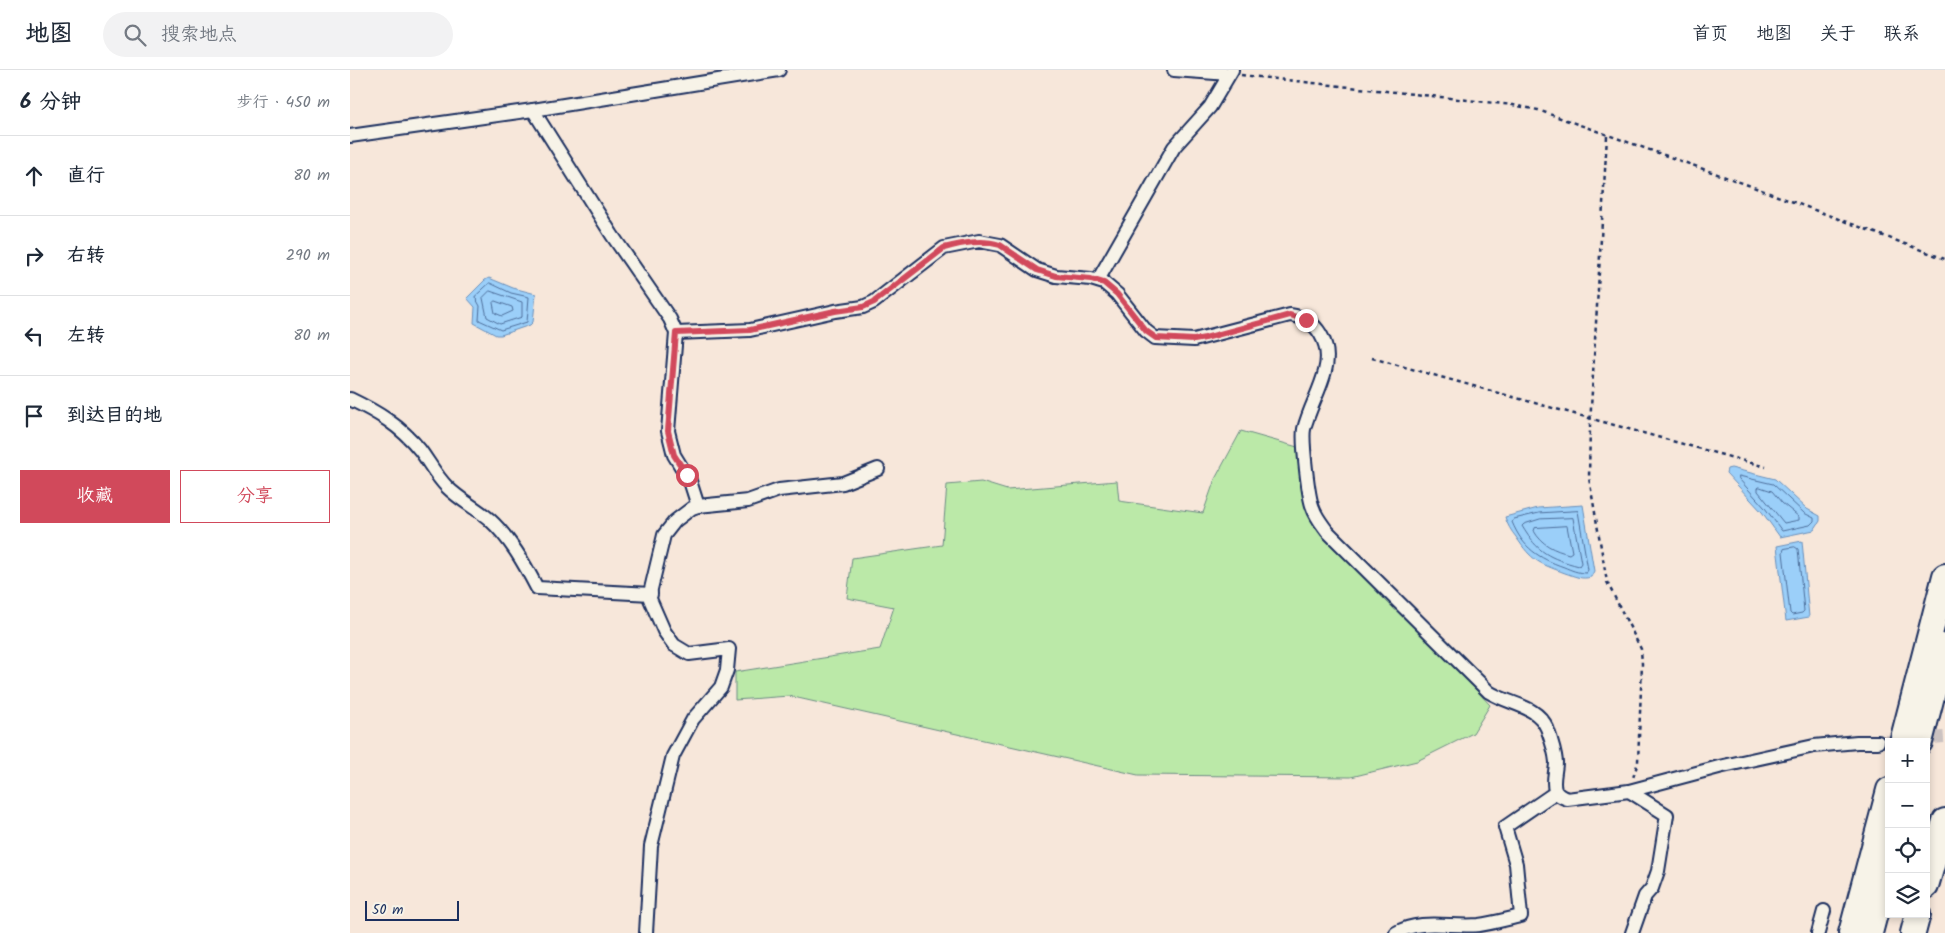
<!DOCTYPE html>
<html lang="zh">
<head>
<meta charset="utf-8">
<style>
  body { margin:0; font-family:Kalam,"LXGW WenKai TC",sans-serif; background:#f2f2f3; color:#1f2937 }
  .controls { position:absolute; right:15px; bottom:15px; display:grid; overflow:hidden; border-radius:0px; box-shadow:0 2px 8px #0003 }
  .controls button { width:45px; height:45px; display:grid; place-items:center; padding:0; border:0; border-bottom:1px solid #e0e1e3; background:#fff; color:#1f2937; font:25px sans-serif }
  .scale { position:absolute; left:15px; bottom:12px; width:94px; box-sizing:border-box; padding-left:5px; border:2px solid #1b2f5e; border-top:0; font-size:14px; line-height:18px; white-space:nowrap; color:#1b2f5e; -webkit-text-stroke:4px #f7f3e8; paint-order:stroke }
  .stop { position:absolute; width:15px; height:15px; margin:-11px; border:4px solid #d1495b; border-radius:50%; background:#fff }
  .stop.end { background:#d1495b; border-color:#fff; box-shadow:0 1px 5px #0008 }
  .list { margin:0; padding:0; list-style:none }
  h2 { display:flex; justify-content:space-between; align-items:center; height:65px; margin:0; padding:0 20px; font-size:21px }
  h2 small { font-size:16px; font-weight:400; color:#747a83 }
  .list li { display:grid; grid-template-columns:32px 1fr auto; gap:15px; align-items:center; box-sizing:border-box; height:80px; padding:0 20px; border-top:1px solid #e0e1e3 }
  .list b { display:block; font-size:19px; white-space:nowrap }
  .list em { font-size:16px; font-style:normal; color:#747a83 }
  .actions { display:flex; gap:10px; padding:15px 20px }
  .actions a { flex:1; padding:11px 0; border:1px solid #d1495b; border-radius:0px; text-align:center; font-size:18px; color:#d1495b }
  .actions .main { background:#d1495b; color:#fff }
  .icon { flex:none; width:28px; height:28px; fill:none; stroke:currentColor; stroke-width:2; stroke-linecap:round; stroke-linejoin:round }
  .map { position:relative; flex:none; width:1595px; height:863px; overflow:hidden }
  header { display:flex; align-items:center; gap:30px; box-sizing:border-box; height:70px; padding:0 25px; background:#fff; border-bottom:1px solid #e0e1e3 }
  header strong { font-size:24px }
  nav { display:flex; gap:28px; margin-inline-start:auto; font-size:18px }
  .search { width:350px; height:45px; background:#f2f2f3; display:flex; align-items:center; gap:12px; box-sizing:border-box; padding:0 18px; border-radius:28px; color:#747a83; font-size:19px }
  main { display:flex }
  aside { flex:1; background:#fff }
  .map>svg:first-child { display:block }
  .green { fill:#bbe9a8; stroke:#6b8c83 }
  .water { fill:#9bcff9; stroke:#688fbb }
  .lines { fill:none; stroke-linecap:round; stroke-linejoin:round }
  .shore { stroke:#4e6f9c; stroke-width:1 }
  .street-tunnel { stroke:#cbc2c1; stroke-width:12; stroke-dasharray:12 6; stroke-linecap:butt }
  .street-casing { stroke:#1b2f5e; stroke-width:16 }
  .highway-casing { stroke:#1b2f5e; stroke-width:28 }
  .path { stroke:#1b2f5e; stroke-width:2.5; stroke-dasharray:4 4; stroke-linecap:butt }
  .street { stroke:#f7f3e8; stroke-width:12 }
  .highway { stroke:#f7f3e8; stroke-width:24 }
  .route { stroke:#d1495b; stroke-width:6 }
</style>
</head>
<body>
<header>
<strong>地图</strong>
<div class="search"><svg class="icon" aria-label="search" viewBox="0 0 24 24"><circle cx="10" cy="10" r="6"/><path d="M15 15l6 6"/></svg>搜索地点</div>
<nav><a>首页</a><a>地图</a><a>关于</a><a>联系</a></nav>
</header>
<main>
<aside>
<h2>6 分钟<small>步行 · 450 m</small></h2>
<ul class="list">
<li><svg class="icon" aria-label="ahead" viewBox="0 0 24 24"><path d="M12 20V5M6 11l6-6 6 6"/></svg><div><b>直行</b></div><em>80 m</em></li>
<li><svg class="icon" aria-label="right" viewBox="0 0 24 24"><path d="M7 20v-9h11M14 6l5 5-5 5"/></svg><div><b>右转</b></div><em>290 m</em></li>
<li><svg class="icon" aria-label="left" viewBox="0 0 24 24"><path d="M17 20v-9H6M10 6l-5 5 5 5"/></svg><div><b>左转</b></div><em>80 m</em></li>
<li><svg class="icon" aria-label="arrive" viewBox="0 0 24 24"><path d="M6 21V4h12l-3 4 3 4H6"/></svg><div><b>到达目的地</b></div></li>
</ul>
<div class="actions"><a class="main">收藏</a><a>分享</a></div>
</aside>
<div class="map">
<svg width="1595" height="863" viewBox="0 0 1595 863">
  <rect width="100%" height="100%" fill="#f7e7da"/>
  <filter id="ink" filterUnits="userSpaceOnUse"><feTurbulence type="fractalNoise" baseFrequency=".02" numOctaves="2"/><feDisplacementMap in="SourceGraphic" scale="10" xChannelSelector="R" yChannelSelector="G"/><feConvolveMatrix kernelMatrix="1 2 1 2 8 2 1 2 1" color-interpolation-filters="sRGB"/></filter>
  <g filter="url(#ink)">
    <path class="green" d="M891 361 951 378 956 437 965 458 1106 598 1140 635 1123 663 1067 691 1001 707 788 705 439 626 385 630V602L530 579 544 537 497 528 502 488 592 475 597 415 631 412 657 420 767 411 769 431 853 443 865 409Z"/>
    <g class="water">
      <path d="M139 208 163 218 186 224 183 252 180 255 151 265H146L124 253 125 237 117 228 135 210Z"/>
      <path d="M1381 398 1425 409 1457 439 1470 446V451L1464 460 1430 467 1412 442 1376 403 1377 399Z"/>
      <path d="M1233 435 1244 501 1241 507C1232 510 1224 506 1215 503 1188 493 1182 491 1166 467 1161 461 1157 454 1155 447L1188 438Z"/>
      <path d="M1452 471 1459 547 1436 551 1427 476Z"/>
    </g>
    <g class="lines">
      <g class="shore">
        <path d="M140 213 161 223 179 227 177 252 151 260 129 250 130 236 125 227Z"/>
        <path d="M140 221 172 232V247L150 254 137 247 133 228Z"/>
        <path d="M145 231 162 237 163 241 152 246 145 243 143 233Z"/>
        <path d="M1389 406 1423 414 1454 443 1464 448V451L1460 455 1432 461 1415 438 1389 409Z"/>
        <path d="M1410 417 1422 421 1432 433 1449 447V450L1434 453 1408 421V418Z"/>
        <path d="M1228 441 1238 500 1236 503C1228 503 1221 500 1214 497 1188 488 1173 478 1162 452L1164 449 1189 443Z"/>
        <path d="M1223 448 1231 493 1229 496C1199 488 1188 483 1172 456L1174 454 1190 449Z"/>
        <path d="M1217 456 1222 482 1219 484C1204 480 1192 475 1184 461L1185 458Z"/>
        <path d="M1445 477 1448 479 1454 541 1452 543 1442 545 1440 543 1433 482 1434 479Z"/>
      </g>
      <path class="street-tunnel" d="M1528 672 1595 667"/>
      <g class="street-casing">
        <g id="street">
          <path d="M824 0 879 4"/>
          <path d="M183 40 262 165 320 249 326 263 318 361 324 385 340 411 348 436 342 438 325 451 314 465 301 519 300 529 314 561 324 575 339 584 379 579 377 600 371 617 343 649 323 686 301 776 296 863"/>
          <path d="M0 66 183 40 429 0"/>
          <path d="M748 210 824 77 860 37 882 0"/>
          <path d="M326 263 400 260 485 241 513 237 524 232 594 178 629 171 650 175 687 200 706 206 741 209 754 213 767 224 796 261 805 268 844 270 940 245C968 248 982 275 975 301 970 321 959 339 954 359 952 370 958 427 963 438 966 447 972 454 977 461L1139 622C1160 635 1187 635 1197 658 1201 669 1205 681 1206 692 1206 701 1202 711 1205 720 1207 725 1212 727 1217 729L1279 721 1369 697 1464 676 1507 672H1528"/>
          <path d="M0 329C27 342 51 356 70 380 79 392 86 406 97 417 110 430 126 438 139 449 160 468 174 493 187 518L301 524"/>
          <path d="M348 436 398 431 429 420 493 413 528 399"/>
          <path d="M1279 721 1317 745 1308 801 1302 818 1295 826 1282 863"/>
          <path d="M1046 863C1071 848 1101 858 1129 855 1143 853 1157 849 1171 846L1166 794 1155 757 1206 722"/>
          <path d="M1468 863 1474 841"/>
        </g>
      </g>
      <g class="highway-casing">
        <g id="highway">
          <path d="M1552 672 1595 506"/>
          <path d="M1570 672 1595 576"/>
          <path d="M1576 816 1595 751"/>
          <path d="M1501 863 1539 720"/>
          <path d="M1520 863 1539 791"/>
          <path d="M1563 863 1568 844"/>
        </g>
      </g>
      <g class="path">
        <path d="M891 5 1163 35 1188 40 1398 115 1595 189"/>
        <path d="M1257 66 1240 355 1239 408 1257 512 1291 579 1292 594 1288 692 1283 708"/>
        <path d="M1022 288 1416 397"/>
      </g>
      <use href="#street" class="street"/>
      <use href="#highway" class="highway"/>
    </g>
  </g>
  <g class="lines" filter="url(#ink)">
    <path class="route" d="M337 405 324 385 318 361 326 263 400 260 485 241 513 237 524 232 594 178C613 173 631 169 650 175L687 200 706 206 741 209 754 213 767 224 796 261 806 268 844 270 855 268 940 245 956 250"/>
  </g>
</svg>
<div class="controls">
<button>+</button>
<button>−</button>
<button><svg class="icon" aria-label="locate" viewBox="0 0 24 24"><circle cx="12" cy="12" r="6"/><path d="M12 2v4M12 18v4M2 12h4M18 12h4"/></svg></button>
<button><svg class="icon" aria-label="layers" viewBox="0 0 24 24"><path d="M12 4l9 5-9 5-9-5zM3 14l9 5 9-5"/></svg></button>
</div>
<div class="scale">50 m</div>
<div class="stop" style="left:337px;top:405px"></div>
<div class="stop end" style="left:956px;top:250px"></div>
</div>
</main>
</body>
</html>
